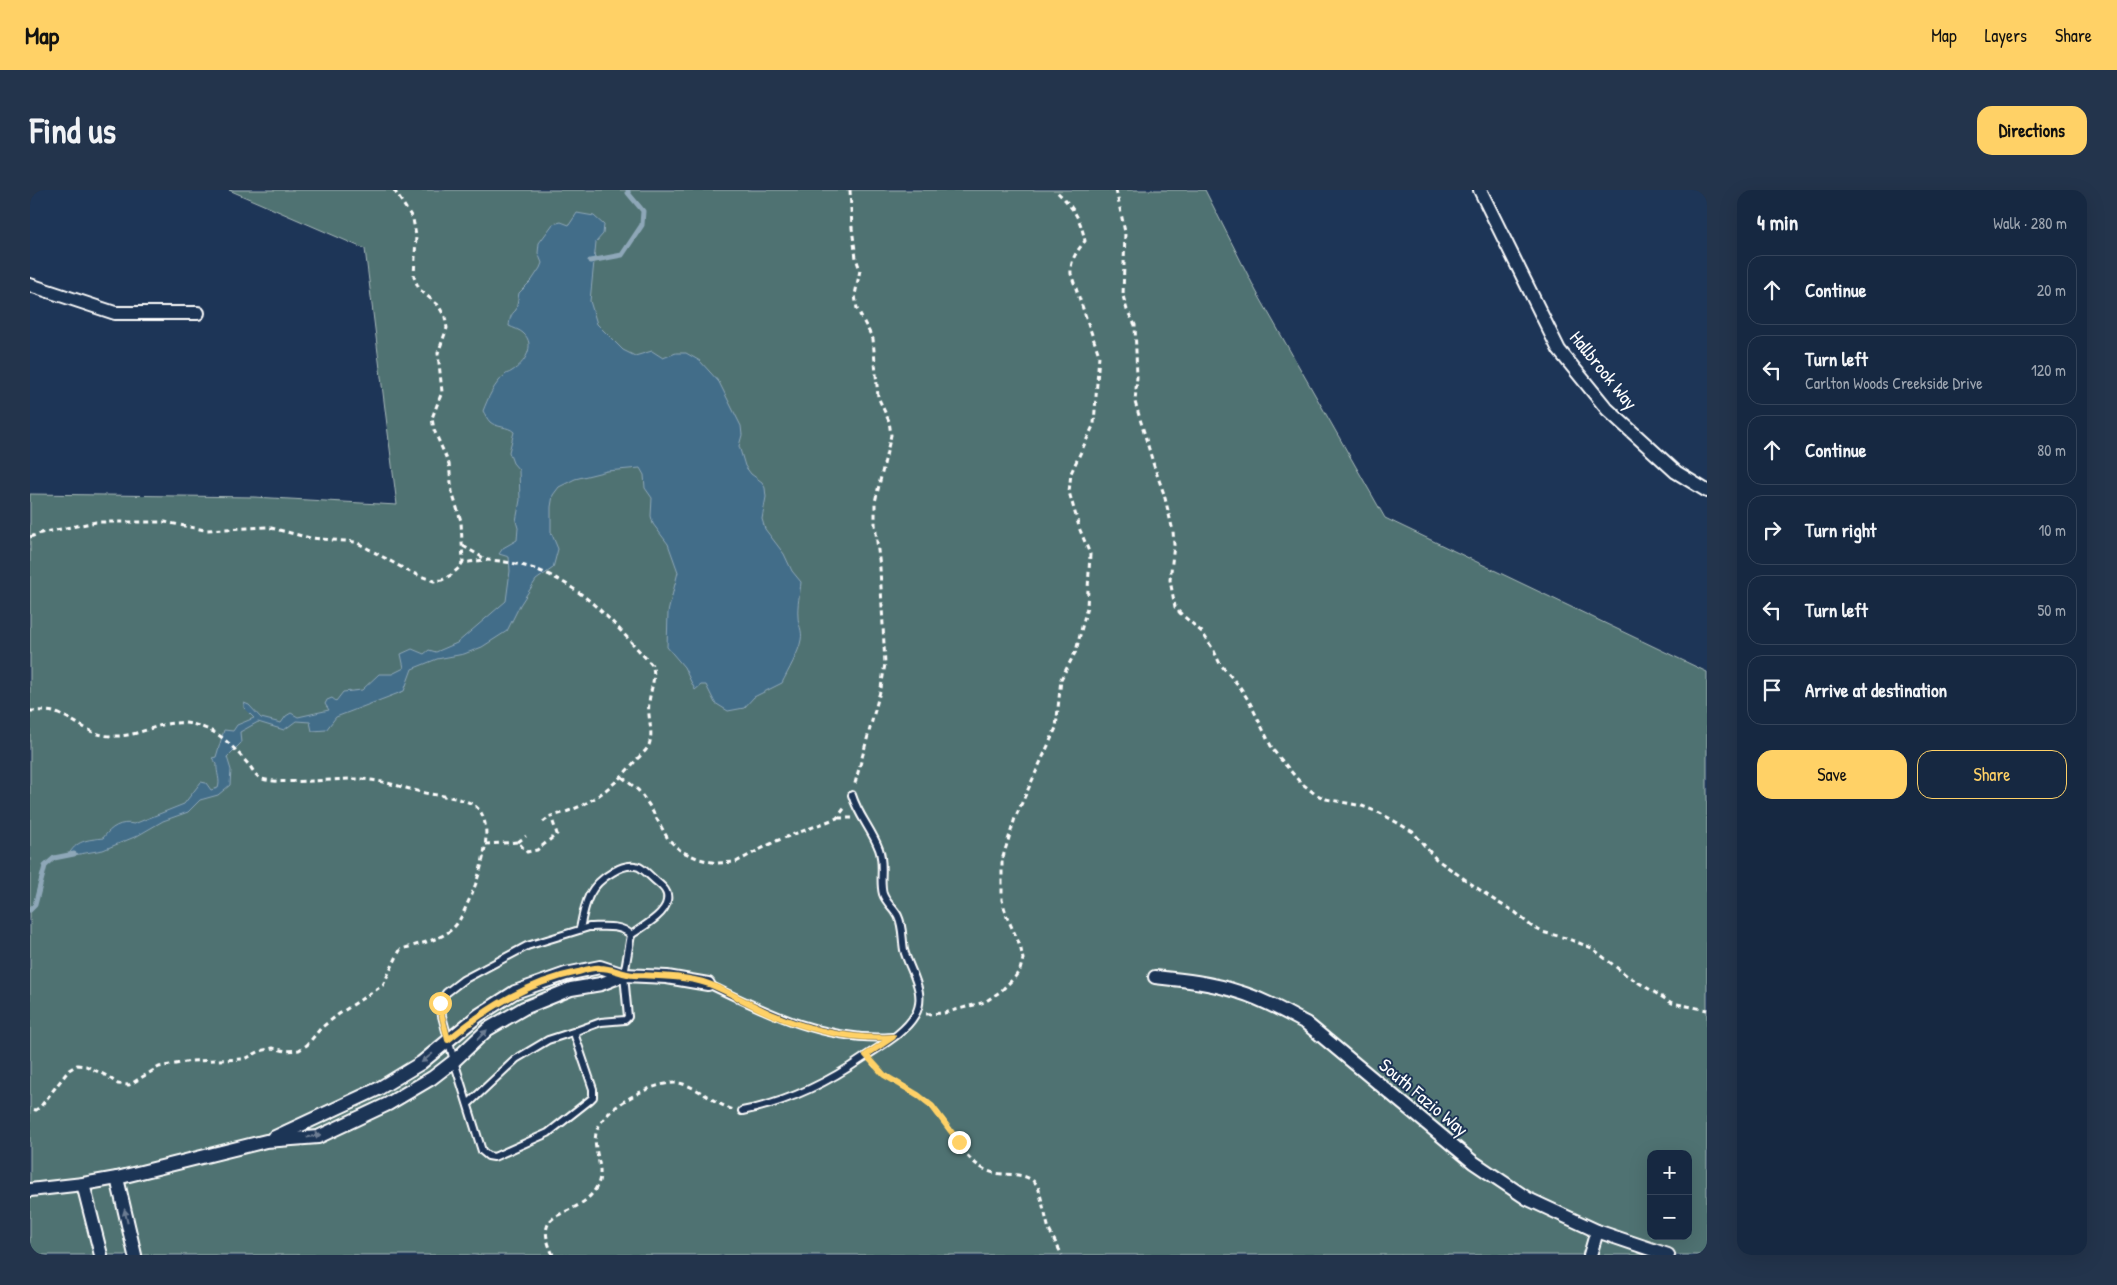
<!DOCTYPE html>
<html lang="en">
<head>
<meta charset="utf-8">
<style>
  body { margin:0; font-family:"Patrick Hand",sans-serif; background:#23344c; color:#f1f3f6 }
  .controls { position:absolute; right:15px; bottom:15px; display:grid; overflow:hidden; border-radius:10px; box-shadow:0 5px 20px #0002 }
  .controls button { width:45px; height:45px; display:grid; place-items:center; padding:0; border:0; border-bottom:1px solid #35445a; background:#162841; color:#f1f3f6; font:25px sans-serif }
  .stop { position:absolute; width:15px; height:15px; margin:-11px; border:4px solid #ffd166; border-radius:50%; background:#fff }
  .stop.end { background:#ffd166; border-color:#fff; box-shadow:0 1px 5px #0008 }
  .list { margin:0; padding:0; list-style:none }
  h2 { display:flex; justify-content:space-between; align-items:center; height:65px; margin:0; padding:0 20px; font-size:21px }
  h2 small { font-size:16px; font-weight:400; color:#9ea6b1 }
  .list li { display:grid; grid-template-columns:32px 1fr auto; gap:15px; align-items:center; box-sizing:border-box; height:70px; margin:0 10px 10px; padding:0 10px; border:1px solid #35445a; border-radius:15px }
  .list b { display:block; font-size:19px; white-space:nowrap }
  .list p { margin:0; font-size:16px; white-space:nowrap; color:#9ea6b1 }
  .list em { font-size:16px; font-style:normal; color:#9ea6b1 }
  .actions { display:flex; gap:10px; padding:15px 20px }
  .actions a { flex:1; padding:11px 0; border:1px solid #ffd166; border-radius:15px; text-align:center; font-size:18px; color:#ffd166 }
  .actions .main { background:#ffd166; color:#111 }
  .icon { flex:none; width:28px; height:28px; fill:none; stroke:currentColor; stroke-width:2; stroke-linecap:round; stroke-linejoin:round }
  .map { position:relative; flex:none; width:1677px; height:1065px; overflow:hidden; border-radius:15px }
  header { display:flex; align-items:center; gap:30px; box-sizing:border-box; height:70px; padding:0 25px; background:#ffd166; color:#111 }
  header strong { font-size:24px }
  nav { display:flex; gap:28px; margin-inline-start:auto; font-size:18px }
  .intro { display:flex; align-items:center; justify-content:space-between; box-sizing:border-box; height:120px; padding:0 30px }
  h1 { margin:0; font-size:35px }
  .button { padding:12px 22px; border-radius:15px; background:#ffd166; color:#111; font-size:18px; font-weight:700 }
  main { display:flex; gap:30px; padding:0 30px }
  aside { flex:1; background:#162841; border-radius:15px; box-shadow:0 5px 20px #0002 }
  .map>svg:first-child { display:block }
  .green { fill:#4f7272; stroke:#a7b8b8; fill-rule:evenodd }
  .water { fill:#426d89; stroke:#8ea7b8 }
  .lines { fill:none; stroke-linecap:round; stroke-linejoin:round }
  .stream { stroke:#8ea7b8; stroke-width:5 }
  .lane-casing { stroke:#fff; stroke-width:10 }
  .street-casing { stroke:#fff; stroke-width:16 }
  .path { stroke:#fff; stroke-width:3; stroke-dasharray:5 4; stroke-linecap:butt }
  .lane { stroke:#1d3557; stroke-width:6 }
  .street { stroke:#1d3557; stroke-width:12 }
  .oneway { fill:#6c7c92 }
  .route { stroke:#ffd166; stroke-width:6 }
  .labels { text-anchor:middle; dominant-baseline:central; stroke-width:4; stroke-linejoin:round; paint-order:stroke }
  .street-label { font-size:19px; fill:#fff; stroke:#1d3557 }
</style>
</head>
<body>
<header>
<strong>Map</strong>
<nav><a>Map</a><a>Layers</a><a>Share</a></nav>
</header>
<div class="intro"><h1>Find us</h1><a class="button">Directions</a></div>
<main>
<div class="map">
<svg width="1677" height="1065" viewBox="0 0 1677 1065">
  <rect width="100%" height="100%" fill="#1d3557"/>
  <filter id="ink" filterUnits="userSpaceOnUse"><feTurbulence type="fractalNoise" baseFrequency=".02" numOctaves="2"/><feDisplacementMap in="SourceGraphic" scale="10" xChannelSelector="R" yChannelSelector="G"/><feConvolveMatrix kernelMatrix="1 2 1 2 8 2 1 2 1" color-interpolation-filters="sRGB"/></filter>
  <g filter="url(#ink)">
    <path class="green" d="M199 0H1175L1226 101 1355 328 1677 482V1065H0V304L224 307 367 315 335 59ZM1621 964H1658V1046H1621Z"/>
    <path class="water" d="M547 23 564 26 574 35 573 44 566 52 560 111 567 134 593 160 605 166 622 161 633 168 646 163H656L670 171 689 192 711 236 712 245 709 256 715 276 721 284 732 292 735 298 736 307 732 329 735 339 754 364 762 381 771 392C770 404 767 415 768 427 768 435 773 440 771 450 769 462 758 481 752 493L724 507 714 518 698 521 685 513 676 495H671L665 500 654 477 637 457 638 422 648 382 638 354 623 334 621 326 622 308 615 298 614 285 610 278 577 281 545 289 529 297 523 305 521 317V342L528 359 523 378 506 390 490 415 477 441 452 457 434 464 407 469 382 479 374 501 306 527 296 540 282 541 280 532 266 531 254 540 228 532 210 542 211 553 197 567 201 580 200 595 188 605 170 610 158 622 133 631 107 646 73 660 38 666C46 650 57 650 73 648 81 637 91 631 104 634L154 614 171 592 176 593 181 600 188 598C191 590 186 583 187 574L182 568 186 567 194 540 203 541 207 535 224 528 214 518V513L219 515 231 528 251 533 256 526 261 523 268 527 299 520 295 514 297 510 302 508 306 511 313 502 332 500 349 484H362L374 478 371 464 382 459 394 464 399 460 406 462 427 453 476 411 480 381 479 367 469 364 473 358 487 350 488 338 486 331 490 310 489 280 483 273 479 262 484 242C478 236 467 238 460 232 457 229 455 224 453 221 458 208 464 194 475 185 478 182 478 184 482 181 494 174 507 155 493 143 490 140 483 138 479 136 480 129 480 125 486 120L489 103 502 90 510 78 512 73 508 63 509 53 523 34 531 32 539 35Z"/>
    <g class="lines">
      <g class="stream">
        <path d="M560 71 592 65 612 35 613 21 598 3V0"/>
        <path d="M0 720 5 715 15 676 24 668 44 664"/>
      </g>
      <g class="lane-casing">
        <g id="lane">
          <path d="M559 737C572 737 591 734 601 745L594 785 598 827 595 830 571 832 546 841 545 846 563 899V907L560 910 518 943 464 967 458 966 452 961 424 871 412 826 410 813 416 803 433 790 497 756Z"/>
          <path d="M550 739C555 713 558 696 583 682 591 677 600 674 609 677 615 680 621 687 627 692 633 697 639 702 637 711 635 725 612 737 601 745"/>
          <path d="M678 794C736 822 795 852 862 847"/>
          <path d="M438 914 486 869 518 850 546 841"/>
          <path d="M712 921C754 913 797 893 833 868 850 856 874 844 885 825 898 803 879 780 874 760 872 749 873 736 868 726 864 718 856 713 853 704 849 690 855 675 849 659 842 640 828 625 822 605"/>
        </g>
      </g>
      <g class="street-casing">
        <g id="street">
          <path d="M1450 0 1529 160 1577 219 1646 282 1677 301"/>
          <path d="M0 95 85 123H168"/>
          <path d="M1125 787C1154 790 1182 793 1209 802 1233 809 1255 822 1276 833L1443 972 1498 1009 1567 1041 1638 1065"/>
          <path d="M243 948 348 899 391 873 449 825 485 802 536 784 570 777 594 785 637 787 678 794"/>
          <path d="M87 988 105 1065"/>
          <path d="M53 994 71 1065"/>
          <path d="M0 1000 53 994 87 988 236 951 288 947 358 914 402 888 424 871 458 839 494 818 541 799 571 794 594 785"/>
          <path d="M1560 1065 1567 1041"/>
        </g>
      </g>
      <g class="path">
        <path d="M364 0 383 29 386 46 384 87 389 99 408 115 415 127 417 138 408 163 412 202 402 228 404 240 419 274 422 302 431 331 433 372"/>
        <path d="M820 0 822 38 826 68 830 80 825 105 827 119 843 149 848 207 859 231 861 245 845 312V334L850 378 855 474 851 498 824 597"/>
        <path d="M1086 0 1095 42 1093 106 1097 120 1105 135 1107 187 1105 212 1124 276 1134 304 1143 341 1144 355 1140 390 1145 417 1150 423 1172 442 1184 461 1190 474 1210 497 1220 513 1243 560 1269 591 1285 604 1296 609 1332 616 1350 623 1366 632 1383 642 1406 669 1467 712 1485 722 1501 736 1512 742 1536 748 1562 758 1596 785 1642 813 1677 820"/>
        <path d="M0 347 11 343 66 332H135L175 340 237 337 280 348 326 352 380 382 404 391 412 390 421 385 429 378 433 372C441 373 448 370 456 370 465 370 477 372 486 374 546 386 583 432 622 475 627 487 620 500 619 513 617 526 624 542 619 555 617 560 610 566 606 570 584 597 556 619 521 626L527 644 507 660 497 662 488 652 456 654"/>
        <path d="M433 356 457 370"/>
        <path d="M0 521C8 521 19 520 26 523 45 529 60 546 81 546 117 548 136 521 177 539 195 546 207 562 220 576 222 579 226 586 230 588 245 596 311 588 331 589 351 590 371 597 391 602 407 606 427 606 442 614 469 628 450 685 441 706 436 716 432 728 425 736 412 751 388 753 370 760L353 795 309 824 291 838 277 855 269 860 255 861 243 858 230 861 215 869 161 871 129 877 99 895 88 894 77 886 56 876 47 875 39 880 11 916 6 920 0 919"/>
        <path d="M592 587 608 600 619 615 638 649 651 661 669 669 686 673 706 672 746 651 807 628 816 616"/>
        <path d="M808 628H822"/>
        <path d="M513 632 521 626"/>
        <path d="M488 652 496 646"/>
        <path d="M896 824 914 823 955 812 971 801 985 787 990 780 993 769 990 755 977 727 972 710V670L985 628 1026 538 1031 489 1046 461 1057 417 1060 364 1050 340 1039 302 1041 283 1064 234 1069 165 1041 84C1040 70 1047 61 1055 51 1050 27 1043 17 1025 0"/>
        <path d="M842 873C858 892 883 898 901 915 921 935 931 970 958 981 976 988 995 979 1008 996L1019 1040 1032 1065"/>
        <path d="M523 1065C499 1014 546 1032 566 998 577 979 562 962 566 943 572 917 629 887 653 894 672 900 685 914 704 920"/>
      </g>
      <use href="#lane" class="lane"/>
      <use href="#street" class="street"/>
    </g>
    <defs><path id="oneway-solid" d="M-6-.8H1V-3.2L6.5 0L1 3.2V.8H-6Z" transform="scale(1.25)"/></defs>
    <g class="oneway">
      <use href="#oneway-solid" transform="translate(452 845) rotate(-44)"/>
      <use href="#oneway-solid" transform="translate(397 868) rotate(141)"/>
      <use href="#oneway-solid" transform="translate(284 946) rotate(-12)"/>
      <use href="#oneway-solid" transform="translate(96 1026) rotate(-103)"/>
    </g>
  </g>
  <g class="lines" filter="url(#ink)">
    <path class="route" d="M410 813 412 826 418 850C457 818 498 792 548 782 555 780 564 777 570 778 582 778 592 784 604 785 628 786 656 786 679 794 700 802 720 815 741 824 779 840 821 850 863 847L836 865 854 885 888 905 902 916 929 952"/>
  </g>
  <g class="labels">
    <g class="street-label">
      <text transform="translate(1574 180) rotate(51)">Hallbrook Way</text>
      <text transform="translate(1394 907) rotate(40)">South Fazio Way</text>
    </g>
  </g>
</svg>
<div class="controls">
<button>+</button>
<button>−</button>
</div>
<div class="stop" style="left:410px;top:813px"></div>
<div class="stop end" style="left:929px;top:952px"></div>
</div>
<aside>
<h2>4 min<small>Walk · 280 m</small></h2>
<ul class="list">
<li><svg class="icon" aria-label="ahead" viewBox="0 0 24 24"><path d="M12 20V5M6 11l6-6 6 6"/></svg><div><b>Continue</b></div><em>20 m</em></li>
<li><svg class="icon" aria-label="left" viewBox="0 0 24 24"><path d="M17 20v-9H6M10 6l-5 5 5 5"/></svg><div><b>Turn left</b><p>Carlton Woods Creekside Drive</p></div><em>120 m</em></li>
<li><svg class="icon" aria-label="ahead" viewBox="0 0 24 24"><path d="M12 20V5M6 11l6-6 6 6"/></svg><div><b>Continue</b></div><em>80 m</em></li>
<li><svg class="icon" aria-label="right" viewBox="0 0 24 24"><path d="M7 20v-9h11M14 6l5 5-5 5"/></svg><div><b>Turn right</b></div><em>10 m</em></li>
<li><svg class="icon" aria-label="left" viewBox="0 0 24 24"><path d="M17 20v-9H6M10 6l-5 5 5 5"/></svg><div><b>Turn left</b></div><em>50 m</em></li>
<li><svg class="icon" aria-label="arrive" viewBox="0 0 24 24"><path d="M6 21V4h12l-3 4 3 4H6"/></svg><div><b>Arrive at destination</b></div></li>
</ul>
<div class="actions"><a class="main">Save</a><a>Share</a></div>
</aside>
</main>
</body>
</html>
